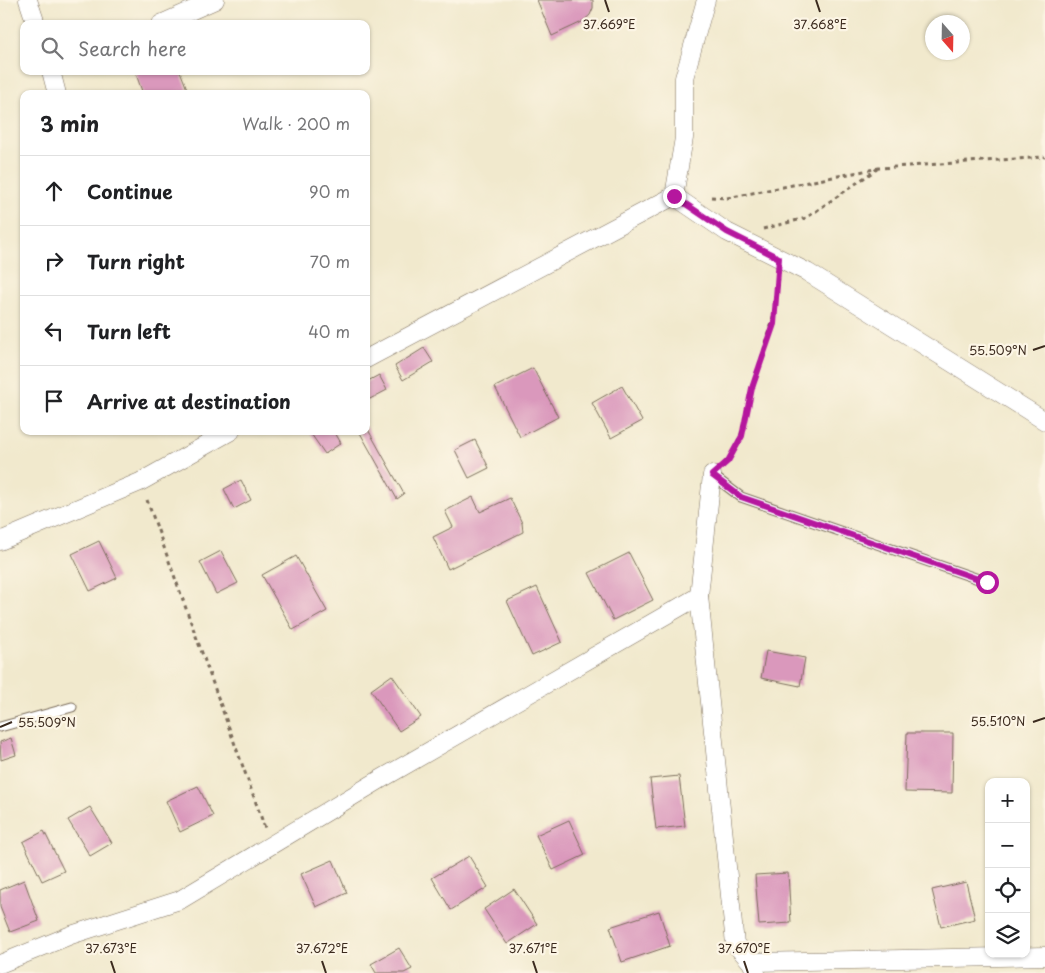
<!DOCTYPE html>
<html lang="en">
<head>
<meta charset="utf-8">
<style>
  body { margin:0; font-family:"Playpen Sans",sans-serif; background:#f2f2f2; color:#202124 }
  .controls { position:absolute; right:15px; bottom:15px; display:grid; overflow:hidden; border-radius:10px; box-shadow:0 1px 4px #0004 }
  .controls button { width:45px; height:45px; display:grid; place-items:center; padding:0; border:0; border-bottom:1px solid #e0e0e0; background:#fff; color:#202124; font:25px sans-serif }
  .compass { position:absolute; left:925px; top:15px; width:45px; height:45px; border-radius:50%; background:#fff; box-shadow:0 1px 4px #0004; rotate:160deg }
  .stop { position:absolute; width:15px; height:15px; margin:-11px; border:4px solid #b5179e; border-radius:50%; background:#fff }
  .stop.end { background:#b5179e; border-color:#fff; box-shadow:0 1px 5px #0008 }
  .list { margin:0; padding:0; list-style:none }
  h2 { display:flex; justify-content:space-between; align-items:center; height:65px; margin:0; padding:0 20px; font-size:21px }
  h2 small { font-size:16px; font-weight:400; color:#757577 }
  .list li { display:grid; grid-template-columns:32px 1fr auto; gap:15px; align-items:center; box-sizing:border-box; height:70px; padding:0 20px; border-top:1px solid #e0e0e0 }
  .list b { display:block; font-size:19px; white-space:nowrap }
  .list em { font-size:16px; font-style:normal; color:#757577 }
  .icon { flex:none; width:28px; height:28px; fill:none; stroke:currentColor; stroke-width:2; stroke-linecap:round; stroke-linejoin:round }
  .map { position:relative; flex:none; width:1045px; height:973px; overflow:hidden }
  .search { position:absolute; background:#fff; box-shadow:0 1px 4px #0004; left:20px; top:20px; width:350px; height:55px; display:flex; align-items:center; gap:12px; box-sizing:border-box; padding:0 18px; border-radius:10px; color:#757577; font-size:19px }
  .panel { position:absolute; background:#fff; box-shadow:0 1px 4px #0004; left:20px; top:90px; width:350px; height:345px; border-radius:10px }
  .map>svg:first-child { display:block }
  .building { fill:#da98bc }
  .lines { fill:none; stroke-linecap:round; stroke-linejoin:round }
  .service-casing { stroke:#7b6d5b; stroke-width:11 }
  .minor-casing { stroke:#7b6d5b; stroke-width:19 }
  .path { stroke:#7b6d5b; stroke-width:3; stroke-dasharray:4 4; stroke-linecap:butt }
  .service { stroke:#fff; stroke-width:9 }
  .minor { stroke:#fff; stroke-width:18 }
  .route { stroke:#b5179e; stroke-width:6 }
  .ticks { fill:none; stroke:#3b2a1e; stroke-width:2 }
  .ticks-label { font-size:12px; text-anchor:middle; fill:#3b2a1e; stroke:#fcf5e5; stroke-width:4.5; stroke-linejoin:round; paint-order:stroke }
</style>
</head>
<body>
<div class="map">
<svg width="1045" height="973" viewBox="0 0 1045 973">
  <rect width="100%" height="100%" fill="#fcf5e5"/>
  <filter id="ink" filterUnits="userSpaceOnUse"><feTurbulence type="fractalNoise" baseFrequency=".02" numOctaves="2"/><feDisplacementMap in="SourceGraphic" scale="10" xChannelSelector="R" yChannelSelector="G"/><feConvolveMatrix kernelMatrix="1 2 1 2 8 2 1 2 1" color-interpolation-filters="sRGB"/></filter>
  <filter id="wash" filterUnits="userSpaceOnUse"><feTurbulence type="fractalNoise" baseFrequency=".0096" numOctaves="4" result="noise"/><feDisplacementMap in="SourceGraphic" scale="20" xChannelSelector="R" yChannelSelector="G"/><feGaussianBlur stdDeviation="1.12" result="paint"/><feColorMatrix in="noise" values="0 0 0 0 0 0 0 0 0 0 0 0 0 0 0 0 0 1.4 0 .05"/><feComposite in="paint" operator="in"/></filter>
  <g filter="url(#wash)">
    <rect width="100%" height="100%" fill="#f1e9cd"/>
    <g id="blocks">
      <g class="building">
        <path d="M537 0H593V8L590 15 582 22 552 36Z"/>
        <path d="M135 71H180L189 94H143Z"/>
        <path d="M424 348 433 362 403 380 395 366Z"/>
        <path d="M533 368 558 417 520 437 495 387Z"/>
        <path d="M379 375 387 390 366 401V382Z"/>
        <path d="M622 386 642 421 611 438 592 403Z"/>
        <path d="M366 426 404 494 397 499 359 431H366Z"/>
        <path d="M309 431H334L341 443 325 454Z"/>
        <path d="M475 440 489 468 469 478 455 450Z"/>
        <path d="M241 480 251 500 234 509 224 489Z"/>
        <path d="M473 497 480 512 510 498 522 523 523 532 448 569 433 537 453 527 445 511Z"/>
        <path d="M99 541 117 578 90 591 72 554Z"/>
        <path d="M221 551 238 583 216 594 200 562Z"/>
        <path d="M629 553 653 600 613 620 589 573Z"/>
        <path d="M296 556 327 611 293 630 262 575Z"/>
        <path d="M537 587 562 642 532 656 507 601Z"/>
        <path d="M766 651 805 658 800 686 761 678Z"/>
        <path d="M392 675 421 717 399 731 371 690Z"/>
        <path d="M907 733H953L952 793 905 792Z"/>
        <path d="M11 738 16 755 1 760 0 742Z"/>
        <path d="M679 776 685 826 656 829 650 779Z"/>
        <path d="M198 786 213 816 180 832 166 801Z"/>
        <path d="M90 807 112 843 90 856 68 820Z"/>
        <path d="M569 820 585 855 553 870 536 835Z"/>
        <path d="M44 831 64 871 42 881 23 842Z"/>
        <path d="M469 856 488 887 451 910 432 878Z"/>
        <path d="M333 860 347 893 316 907 301 874Z"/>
        <path d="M788 873 791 923 759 925 755 875Z"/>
        <path d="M24 880 39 921 10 932 0 907V890Z"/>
        <path d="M966 882 975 919 941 927 932 890Z"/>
        <path d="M514 889 537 924 507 944 484 909Z"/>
        <path d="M659 911 670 946 622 962 610 927Z"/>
        <path d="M399 948 412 969 404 973H376L371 964Z"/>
      </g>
    </g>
  </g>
  <g filter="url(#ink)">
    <use href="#blocks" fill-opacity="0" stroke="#7b6d5b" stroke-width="1"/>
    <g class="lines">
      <g class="service-casing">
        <g id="service">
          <path d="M712 475 741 497 987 582"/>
          <path d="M0 727 72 707"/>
        </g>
      </g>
      <g class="minor-casing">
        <g id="minor">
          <path d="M28 0 36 24"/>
          <path d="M161 24 215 0"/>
          <path d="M51 71 57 94"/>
          <path d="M674 196 684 138V78L706 0"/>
          <path d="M366 359 674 196 727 232 807 272 1045 421"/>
          <path d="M712 475 699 596 735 944 751 962 756 973"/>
          <path d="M0 541 140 482 231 431"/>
          <path d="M751 962 1045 956"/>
          <path d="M0 964 71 935 180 900 381 779 699 596"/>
        </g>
      </g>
      <g class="path">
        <path d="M711 197 727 198 879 168 1045 157"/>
        <path d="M763 229 806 218 877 169"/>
        <path d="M725 463C744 444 744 416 751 392 763 352 776 322 778 279"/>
        <path d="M147 500 265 828"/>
      </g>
      <use href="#service" class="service"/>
      <use href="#minor" class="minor"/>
    </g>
  </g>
  <g class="lines" filter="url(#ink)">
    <path class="route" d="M674 196 727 232 779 258 774 324 752 388 742 436 728 461 712 475 741 497 987 582"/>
  </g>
  <path class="ticks" d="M605 0 609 12M816 0 820 12M1033 350 1045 346M1033 722 1045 718M0 727 12 722M111 961 115 973M322 961 326 973M533 961 537 973M744 961 748 973"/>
  <g class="ticks-label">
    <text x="609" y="29">37.669°E</text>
    <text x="820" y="29">37.668°E</text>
    <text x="998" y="355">55.509°N</text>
    <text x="998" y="726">55.510°N</text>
    <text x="47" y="727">55.509°N</text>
    <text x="111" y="953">37.673°E</text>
    <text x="322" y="953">37.672°E</text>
    <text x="533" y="953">37.671°E</text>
    <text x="744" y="953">37.670°E</text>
  </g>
</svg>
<div class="controls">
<button>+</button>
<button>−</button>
<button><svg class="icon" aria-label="locate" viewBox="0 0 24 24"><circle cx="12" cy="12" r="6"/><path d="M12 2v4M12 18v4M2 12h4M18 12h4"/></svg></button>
<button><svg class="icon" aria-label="layers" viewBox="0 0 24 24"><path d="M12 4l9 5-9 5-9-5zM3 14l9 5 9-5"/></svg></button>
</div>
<svg class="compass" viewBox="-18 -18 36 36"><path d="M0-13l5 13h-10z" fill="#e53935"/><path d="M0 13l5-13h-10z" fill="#757577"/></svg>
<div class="stop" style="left:987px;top:582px"></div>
<div class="stop end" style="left:674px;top:196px"></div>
<div class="search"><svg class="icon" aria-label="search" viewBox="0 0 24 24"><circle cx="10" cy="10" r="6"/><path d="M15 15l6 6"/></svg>Search here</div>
<section class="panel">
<h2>3 min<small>Walk · 200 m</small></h2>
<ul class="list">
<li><svg class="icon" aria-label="ahead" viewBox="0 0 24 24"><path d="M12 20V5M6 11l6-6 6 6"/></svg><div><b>Continue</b></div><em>90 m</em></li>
<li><svg class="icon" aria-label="right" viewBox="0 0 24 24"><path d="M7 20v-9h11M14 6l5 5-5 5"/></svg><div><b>Turn right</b></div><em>70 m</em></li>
<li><svg class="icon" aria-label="left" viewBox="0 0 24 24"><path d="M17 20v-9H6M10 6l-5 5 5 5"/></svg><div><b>Turn left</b></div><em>40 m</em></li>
<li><svg class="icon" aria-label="arrive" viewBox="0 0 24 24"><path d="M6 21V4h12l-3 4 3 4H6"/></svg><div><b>Arrive at destination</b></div></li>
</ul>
</section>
</div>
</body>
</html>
